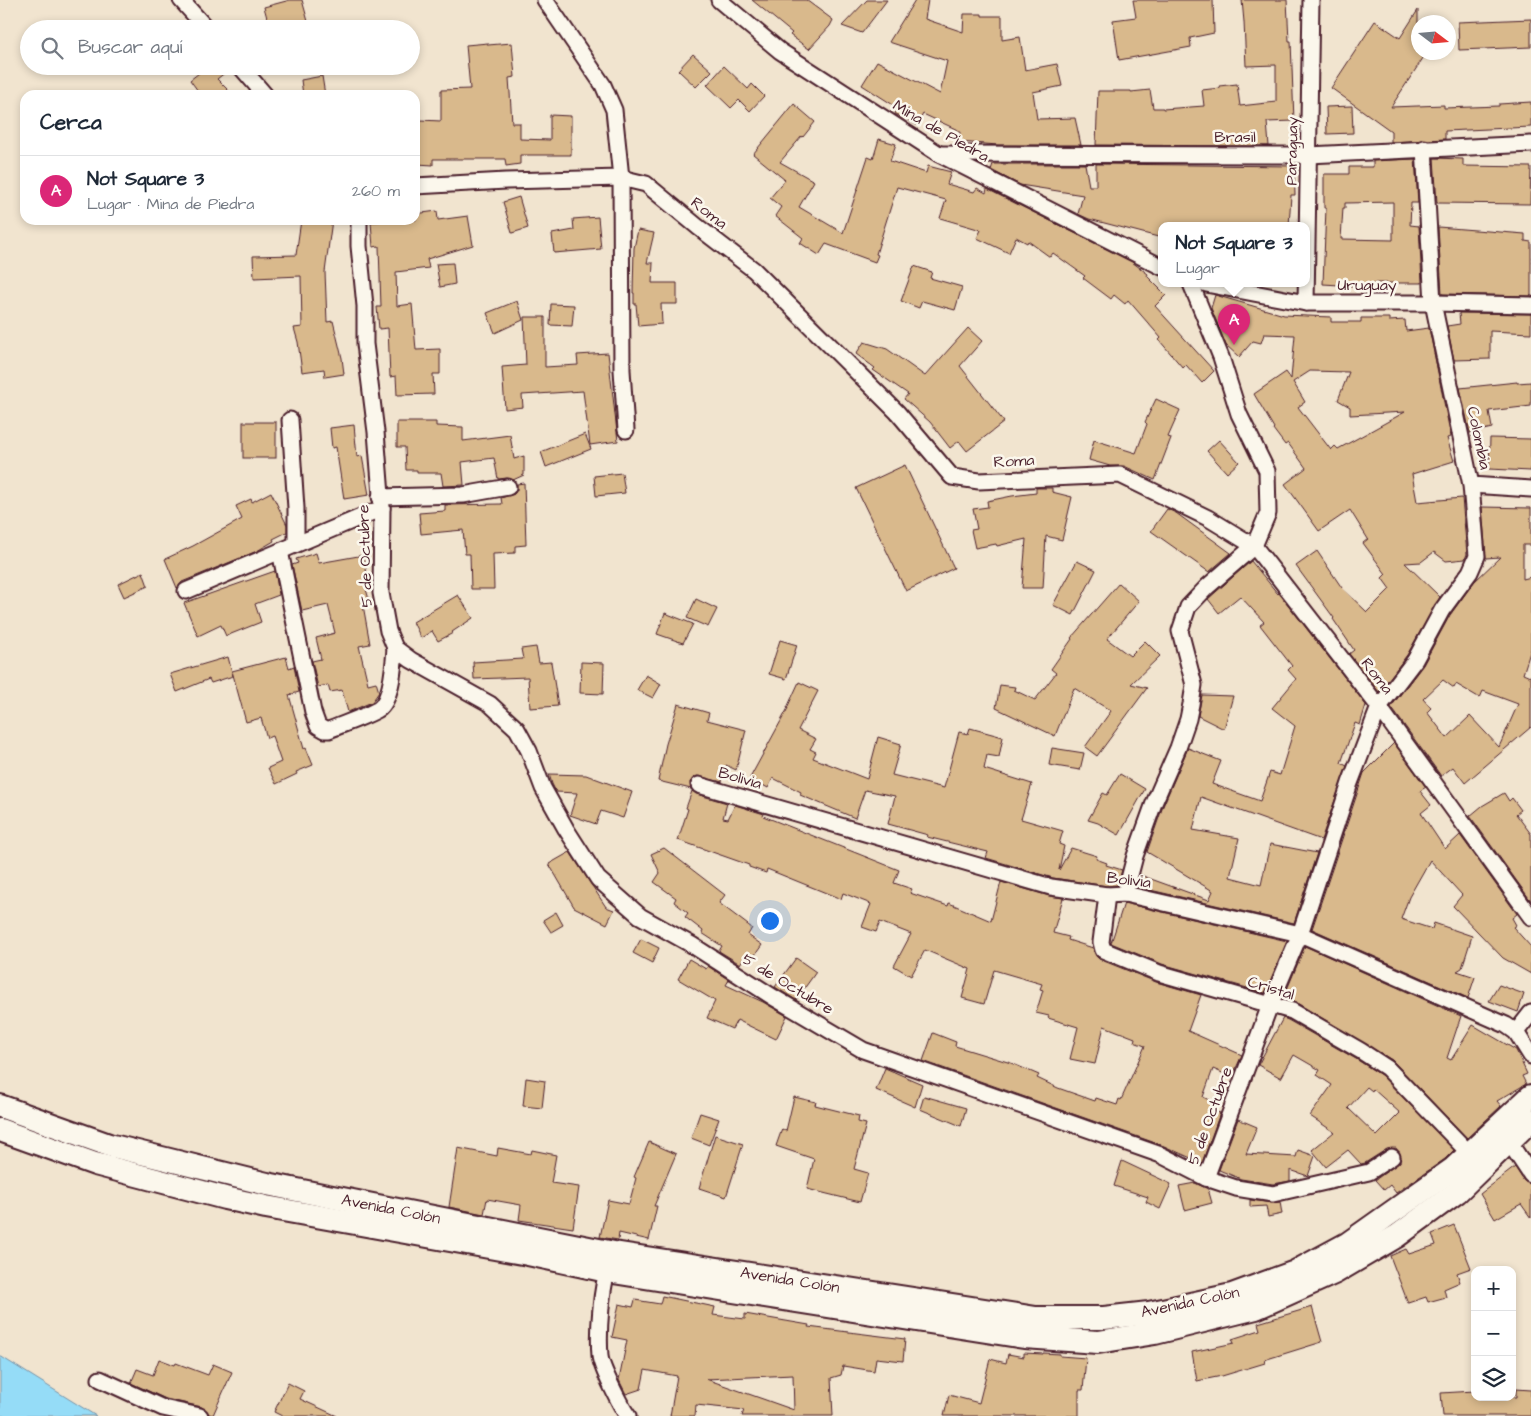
<!DOCTYPE html>
<html lang="es">
<head>
<meta charset="utf-8">
<style>
  body { margin:0; font-family:"Architects Daughter",sans-serif; background:#f2f2f3; color:#1f2937 }
  .controls { position:absolute; right:15px; bottom:15px; display:grid; overflow:hidden; border-radius:10px; box-shadow:0 2px 8px #0003 }
  .controls button { width:45px; height:45px; display:grid; place-items:center; padding:0; border:0; border-bottom:1px solid #e0e1e3; background:#fff; color:#1f2937; font:25px sans-serif }
  .compass { position:absolute; left:1411px; top:15px; width:45px; height:45px; border-radius:50%; background:#fff; box-shadow:0 2px 8px #0003; rotate:106deg }
  .you { position:absolute; left:769px; top:920px; width:18px; height:18px; margin:-12px; border:4px solid #fff; border-radius:50%; background:#1a73e8; box-shadow:0 0 0 8px #1a73e833 }
  .badge { display:grid; place-items:center; width:32px; height:32px; border-radius:50%; background:#db2777; color:#fff; font-size:16px; font-weight:700 }
  .pin { position:absolute; translate:-50% -41px; filter:drop-shadow(0 1px 2px #0008) }
  .pin::after { content:''; position:absolute; top:26px; width:18px; height:15px; background:inherit; clip-path:polygon(0 0,100% 0,50% 100%) }
  .popup { position:absolute; left:1158px; top:222px; width:152px; height:65px; box-sizing:border-box; display:grid; place-content:center; border-radius:10px; background:#fff; filter:drop-shadow(0 1px 4px #0005); font-size:16px; white-space:nowrap; color:#747a83 }
  .popup b { font-size:19px; color:#1f2937 }
  .popup::after { content:''; position:absolute; left:50%; top:100%; margin-left:-10px; border:10px solid transparent; border-top-color:#fff }
  .list { margin:0; padding:0; list-style:none }
  h2 { display:flex; justify-content:space-between; align-items:center; height:65px; margin:0; padding:0 20px; font-size:21px }
  h2 small { font-size:16px; font-weight:400; color:#747a83 }
  .list li { display:grid; grid-template-columns:32px 1fr auto; gap:15px; align-items:center; box-sizing:border-box; height:70px; padding:0 20px; border-top:1px solid #e0e1e3 }
  .list b { display:block; font-size:19px; white-space:nowrap }
  .list p { margin:0; font-size:16px; white-space:nowrap; color:#747a83 }
  .list em { font-size:16px; font-style:normal; color:#747a83 }
  .icon { flex:none; width:28px; height:28px; fill:none; stroke:currentColor; stroke-width:2; stroke-linecap:round; stroke-linejoin:round }
  .map { position:relative; flex:none; width:1531px; height:1416px; overflow:hidden }
  .search { position:absolute; background:#fff; box-shadow:0 2px 8px #0003; left:20px; top:20px; width:400px; height:55px; display:flex; align-items:center; gap:12px; box-sizing:border-box; padding:0 18px; border-radius:28px; color:#747a83; font-size:19px }
  .panel { position:absolute; background:#fff; box-shadow:0 2px 8px #0003; left:20px; top:90px; width:400px; height:135px; border-radius:15px }
  .map>svg:first-child { display:block }
  .water { fill:#95dcf7; stroke:#7790a5 }
  .building { fill:#d9b98c; stroke:#4a1f2b; fill-rule:evenodd }
  .lines { fill:none; stroke-linecap:round; stroke-linejoin:round }
  .minor-casing { stroke:#4a1f2b; stroke-width:19 }
  .secondary-casing { stroke:#4a1f2b; stroke-width:26 }
  .minor { stroke:#fbf7ec; stroke-width:15 }
  .secondary { stroke:#fbf7ec; stroke-width:22 }
  .labels { text-anchor:middle; dominant-baseline:central; stroke-width:5; stroke-linejoin:round; paint-order:stroke }
  .street-label { font-size:16px; fill:#4a1f2b; stroke:#fbf7ec }
</style>
</head>
<body>
<div class="map">
<svg width="1531" height="1416" viewBox="0 0 1531 1416">
  <rect width="100%" height="100%" fill="#f1e4cf"/>
  <filter id="ink" filterUnits="userSpaceOnUse"><feTurbulence type="fractalNoise" baseFrequency=".02" numOctaves="2"/><feDisplacementMap in="SourceGraphic" scale="10" xChannelSelector="R" yChannelSelector="G"/><feConvolveMatrix kernelMatrix="1 2 1 2 8 2 1 2 1" color-interpolation-filters="sRGB"/></filter>
  <g filter="url(#ink)">
    <path class="water" d="M0 1356 96 1416H0Z"/>
    <g class="building">
      <path d="M290 0H302L309 25 295 29H270L264 7Z"/>
      <path d="M752 0H806L833 20 830 26 809 49 790 35 792 33Z"/>
      <path d="M867 0H887L862 33 842 26Z"/>
      <path d="M915 0H928L925 19 963 32 964 14H982V16H1002V40L1020 37 1025 70 1057 64 1062 86 1033 92 1037 119 1075 118 1081 145H998L959 142 960 131 923 114 917 125 895 114 898 108 862 85 877 61 940 94 947 61 889 42Z"/>
      <path d="M1133 0H1213L1214 33 1190 38 1191 47 1119 60 1113 20 1136 17Z"/>
      <path d="M1242 0H1287L1289 41H1291L1294 121 1267 122 1269 146 1096 145 1098 91H1131V92L1150 90 1153 108H1163V109L1204 106 1202 90 1220 88 1219 86 1237 84 1240 106 1276 102V65L1246 66 1244 22Z"/>
      <path d="M1418 10V52H1427L1391 107 1444 105V108L1499 106V104L1531 102V127L1445 131V139L1391 142V131L1331 88 1375 21 1400 38Z"/>
      <path d="M1531 19V47L1459 50 1458 22Z"/>
      <path d="M488 43V45L512 43 515 77 509 78 512 123H520V139L550 140V115L571 116V155H520V164L506 166 505 159H433V165L417 164 420 120 441 121V90L470 89 466 45Z"/>
      <path d="M693 54 712 71 696 87 678 70Z"/>
      <path d="M208 66H231V68L217 79 233 95H201L190 80Z"/>
      <path d="M724 66 748 89 752 84 764 96 750 111 739 100 731 108 707 85Z"/>
      <path d="M322 76 325 95H303L301 80Z"/>
      <path d="M794 104 815 122 803 137 802 136 780 162 814 181 799 207 843 233 868 157 873 159 879 139 896 144 890 161 926 173 928 166 951 172 947 184 974 192 977 188 986 193 987 189 1132 262 1148 274 1147 276 1166 295 1155 306 1214 371 1202 383 1186 365 1183 368 1159 340 1161 338 1128 300 1125 304 1114 295 1111 299 1083 278 1085 276 1053 253 1050 257 1028 241 1027 243 1016 237 1009 253 977 238 981 230 940 218 946 200 897 187 876 254 878 255 875 262 826 244 819 255 800 243 803 238 775 216 781 207 770 198 785 180 753 154Z"/>
      <path d="M1352 106 1353 133 1327 134 1326 107Z"/>
      <path d="M1434 158 1463 159V166L1531 167 1530 204 1437 203Z"/>
      <path d="M1415 159 1418 203H1411L1410 225 1419 226 1422 283H1373L1372 287 1323 284 1326 208H1324V174H1349V167H1373V161ZM1393 202V240L1341 239 1343 208H1345V203Z"/>
      <path d="M993 164H1085L1089 186H1096V164L1294 166 1295 195H1291L1289 226H1162V238L1089 219 1078 214 1083 195 1020 185 991 170Z"/>
      <path d="M519 197 528 228 512 233 503 202Z"/>
      <path d="M437 211 438 220 468 216 473 245 427 259 429 268 396 272 397 306 412 304 416 350 440 349V374H433L434 394 397 395 396 376 390 377 388 328 379 329 377 307H381L379 246 373 247 371 222 416 220 415 214Z"/>
      <path d="M598 217 601 249 554 253 552 234 574 230 573 219Z"/>
      <path d="M301 220H332L325 272 327 322 333 321 342 358 344 374 325 377 324 369 302 372 298 342 294 328 302 327 301 276 254 278 253 256 296 255Z"/>
      <path d="M1438 227 1525 234V241L1531 242V296L1442 294Z"/>
      <path d="M638 230 654 233 647 263H653L652 283H677V304H661L662 324 638 326 636 304H634V293H633L634 248Z"/>
      <path d="M453 263 455 284 440 287 436 264Z"/>
      <path d="M914 266 932 272 930 278 962 287 955 310 922 301 919 308 901 301Z"/>
      <path d="M1215 295 1284 315 1331 317V322H1361V318H1389V321L1405 320 1406 331 1429 328 1451 437 1447 438 1454 461 1412 474 1417 502 1462 498 1467 554 1465 559 1446 561 1434 552 1421 562 1405 563 1440 597 1407 655 1379 692 1349 654 1354 650 1333 619 1334 618 1296 566 1317 551 1342 588 1367 612 1390 589 1382 578 1386 574 1363 543 1368 539 1350 510 1319 531 1301 506 1285 484 1306 468 1288 443 1285 445 1273 429 1274 428 1254 394 1286 372 1291 379 1295 335 1264 334 1261 343 1253 341 1239 357 1226 345 1211 308ZM1310 371 1349 372 1338 400 1350 407V415L1405 412 1338 449 1335 446 1331 450 1298 407 1305 402 1293 382Z"/>
      <path d="M517 301 523 320 495 333 487 313Z"/>
      <path d="M551 304 574 305 572 326 550 325Z"/>
      <path d="M1459 313 1531 314V333L1490 331V359L1454 360 1447 326 1460 324Z"/>
      <path d="M524 317H545V367L578 365 577 355 608 353 618 441 590 445 583 391 522 395 523 407 505 409 502 367 526 365Z"/>
      <path d="M968 328 982 341 960 366 1004 422 967 451 959 441 950 448 930 422 904 399 908 394 873 370 875 368 856 354 864 342 887 349 925 376Z"/>
      <path d="M1517 382V383L1531 382V406L1489 411 1492 428 1470 433 1460 388Z"/>
      <path d="M1156 399 1180 410 1168 437 1171 438 1155 480 1124 466H1110L1089 460 1094 440 1136 453 1147 424 1145 422Z"/>
      <rect x="243" y="422" width="33" height="36"/>
      <path d="M397 422H436V426L463 427V441L510 435 514 459 524 456V475L513 480 507 478 498 479 494 458 462 462 464 485 443 486 441 473H417V470H406L405 447H397Z"/>
      <path d="M354 425 357 457 362 456 369 495 344 499 336 447 332 448 330 428Z"/>
      <path d="M585 434 591 449 546 467 541 452Z"/>
      <path d="M1490 438 1531 439V471L1489 469Z"/>
      <path d="M1219 440 1239 462 1227 473 1207 451Z"/>
      <path d="M905 465 954 568 906 591 856 488Z"/>
      <path d="M622 473 625 493 596 496 594 476Z"/>
      <path d="M524 483 526 545 515 546V553L493 554 494 589H471L470 554H465L463 530 421 534 419 513 445 511V505L502 504 501 498 514 494 517 490V484Z"/>
      <path d="M1036 488H1052V492L1072 497 1062 540 1046 536 1043 588H1022L1026 539 997 546 996 544 975 548 971 530 977 529 973 509 988 507 987 501 1012 496 1036 493Z"/>
      <path d="M271 492 287 525V532L273 539 274 541 257 551 182 582 177 588 165 559 193 546 242 519 236 506 251 499 252 502Z"/>
      <path d="M1482 507 1531 508V545H1523V579L1531 577V649L1523 674 1530 677 1531 675V727L1465 783 1453 767 1441 776 1391 707 1423 665 1450 615 1474 582 1500 557 1486 558ZM1443 680 1454 688 1456 684 1480 698 1483 691 1518 704 1499 747 1470 716 1447 738 1427 712 1431 708 1423 699Z"/>
      <path d="M1167 509 1176 513 1231 553 1209 572 1151 531Z"/>
      <path d="M316 553 319 563 364 555 369 589H366L370 603 363 605 370 644 359 646 368 684 376 682 379 692 372 702 348 712 342 690 330 692 328 685 318 687 312 661 321 659 316 638 335 633 328 605 302 611 292 565 298 563 296 559Z"/>
      <path d="M1077 561 1096 570 1073 615 1053 605Z"/>
      <path d="M1251 561 1278 594 1279 593 1366 705 1360 725 1355 723 1341 763 1347 766 1321 840 1201 797 1193 830 1239 838 1230 877 1261 885 1270 844 1317 853 1294 923 1137 887 1140 875 1209 900 1213 891 1147 852 1163 806 1188 748 1221 761 1212 784 1260 801 1270 772 1280 775 1295 726 1272 708 1296 679 1288 670 1292 666 1260 625 1264 622 1240 596 1219 613 1208 599Z"/>
      <path d="M275 571 279 595 255 604 261 622 226 636 221 625 198 636 184 603Z"/>
      <path d="M143 572 148 586 124 597 118 584Z"/>
      <path d="M1119 583 1139 601 1107 639 1130 656 1145 641 1160 656 1131 684 1147 688 1097 756 1085 747 1111 711 1074 688 1055 736 996 708 1000 685 1015 687 1014 690 1035 700 1056 673 1051 669 1072 639 1071 638Z"/>
      <path d="M458 595 473 618 452 632 453 633 438 641 432 631 421 638 413 622Z"/>
      <path d="M696 599 717 609 708 627 687 618Z"/>
      <path d="M665 613 693 624 683 643 657 634Z"/>
      <path d="M780 640 797 645 786 679 769 674Z"/>
      <path d="M536 647 539 663 551 662 558 706 530 708 528 677 474 679 473 662 523 659 521 649Z"/>
      <path d="M228 657 233 676 211 683 209 679 177 692 170 674Z"/>
      <path d="M286 657 289 668 294 666 299 692 289 695 304 749 306 748 313 765 296 772 297 774 276 784 268 768 281 762 272 736 267 738 261 718 246 722 232 671Z"/>
      <path d="M581 662 604 663 603 694 580 693Z"/>
      <path d="M646 675 661 684 653 698 637 690Z"/>
      <path d="M799 682 818 691 798 730 816 739 810 749 816 752 813 758 867 779 878 737 901 744 892 775 944 788 959 732 968 734 970 728 1003 737 999 757 987 755 984 769 1032 784 1021 819 1063 831 1059 844 1064 846 1059 870 1071 848 1097 856 1096 859 1107 863 1106 865 1122 870 1118 885 1107 886 1053 878 986 858 988 852 927 837 928 835 888 824 895 796 865 790 855 818 800 795 801 792 773 778 768 788 750 778 788 708H787Z"/>
      <path d="M1202 695 1233 696 1224 729 1198 716Z"/>
      <path d="M678 704 709 713 707 720 746 730 736 770 726 765 722 782 697 776 690 782 691 789 658 781 666 744Z"/>
      <path d="M1394 743 1426 787 1420 791 1431 805 1421 813 1445 849 1460 835 1517 914 1512 918 1516 925 1513 927 1531 947V974L1503 958 1453 906 1462 895 1430 860 1409 897 1401 919 1432 929 1434 923 1472 936 1462 968 1457 971 1475 977 1468 998 1312 929 1364 773Z"/>
      <path d="M1052 748 1084 753 1080 770 1049 765Z"/>
      <path d="M549 774 586 775 632 792 623 818 601 811 596 824 570 815 577 793 556 792 552 784Z"/>
      <path d="M1120 774 1145 789 1119 835 1098 823 1088 820 1103 793 1107 795Z"/>
      <path d="M692 791 696 794 727 803 723 818 728 819 735 805 764 814 763 816 899 870 894 883 912 889 910 893 948 906 949 903 991 921 1001 882 1049 896 1063 898 1053 933 1069 937 1068 940 1093 948 1096 956 1099 959 1156 982 1201 995 1188 1031 1242 1055 1232 1077 1213 1069 1203 1097 1218 1104 1215 1111 1220 1113 1202 1163 1164 1146 923 1061 933 1033 956 1042 955 1046 1011 1063 1039 1075 1037 1078 1058 1088 1095 1101 1096 1098 1117 1105 1119 1099 1121 1100 1145 1046 1134 1042 1135 1038 1104 1026 1095 1064 1070 1059 1078 1027 1048 1018 1049 1016 1036 1013 1043 990 1040 989 1042 984 994 970 984 1004 962 998 970 969 925 950 911 976 894 966 911 934 880 922 876 932 862 927 871 904 843 893 841 899 767 869 766 873 749 867V865L678 840 688 809 686 808Z"/>
      <path d="M1504 793 1509 801 1512 798 1521 810 1516 814 1531 834V901L1470 816 1482 806Z"/>
      <path d="M664 848 725 895 719 903 752 928 748 935 762 945 750 962 744 958 740 964 719 951 722 946 702 933 703 931 685 917 688 913 674 902 676 898 654 882 660 873 651 854Z"/>
      <path d="M570 852 606 907 614 910 607 924 574 907 549 864Z"/>
      <path d="M1124 903 1287 941 1265 993 1162 964 1111 943Z"/>
      <path d="M556 912 563 925 551 932 543 920Z"/>
      <path d="M641 939 659 948 652 963 633 953Z"/>
      <path d="M1305 946 1461 1016 1447 1058 1451 1060 1473 1025 1516 1050 1527 1074 1522 1076 1526 1084 1497 1101 1501 1106 1467 1138 1392 1060 1297 1003 1283 999Z"/>
      <path d="M796 958 816 972 796 1000 775 987Z"/>
      <path d="M689 959 706 969 708 966 729 980 726 985 763 1002 787 1016 776 1039 737 1020 732 1029 707 1018 715 1001 678 979Z"/>
      <path d="M1499 985 1524 994 1518 1012 1489 1001Z"/>
      <path d="M1283 1018 1288 1020 1356 1059 1381 1075 1454 1150 1445 1159 1396 1193 1390 1185 1384 1190 1375 1180 1400 1162 1401 1156 1396 1148 1387 1149 1365 1163 1361 1164 1348 1150 1326 1167 1312 1150 1334 1132 1310 1116 1332 1085 1317 1075 1320 1070 1294 1055 1281 1078 1258 1065ZM1367 1087 1372 1091 1373 1089 1400 1113 1377 1136 1348 1108Z"/>
      <path d="M885 1068 922 1084 915 1107 876 1090Z"/>
      <path d="M526 1078 545 1081 542 1108 523 1106Z"/>
      <path d="M924 1096 966 1108 961 1126 920 1109Z"/>
      <path d="M794 1097 816 1102 815 1105 859 1116 858 1122 866 1124 854 1169 868 1173 860 1202 807 1189 814 1159 776 1146 782 1129 786 1131Z"/>
      <path d="M700 1113 719 1119 709 1145 691 1138Z"/>
      <path d="M1238 1119 1257 1127 1246 1154 1296 1157 1298 1150 1315 1156 1308 1176 1290 1170V1181L1273 1184 1241 1179 1219 1170Z"/>
      <path d="M715 1135 743 1144 726 1197 699 1188Z"/>
      <path d="M649 1142 676 1154 654 1206H657L649 1240 619 1233 618 1240 600 1237 608 1200 629 1204 636 1178 634 1177Z"/>
      <path d="M458 1148 497 1156 498 1148 531 1154 532 1150 556 1155 551 1183 579 1187 573 1228 519 1220 521 1205 487 1199 484 1214 449 1207Z"/>
      <path d="M1122 1161 1171 1184 1160 1209 1146 1202 1148 1197 1114 1186Z"/>
      <path d="M1515 1167 1524 1181 1531 1184V1218L1521 1204 1495 1219 1480 1194Z"/>
      <path d="M1195 1183 1208 1189 1212 1203 1185 1210 1179 1186Z"/>
      <path d="M1250 1200 1272 1203 1280 1202 1282 1214 1268 1217 1266 1206 1250 1207Z"/>
      <path d="M1454 1225 1471 1268 1457 1273 1460 1282 1444 1289 1446 1297 1428 1302 1426 1297 1408 1303 1390 1256 1406 1249 1409 1254 1436 1245 1432 1234Z"/>
      <path d="M662 1296 715 1307 713 1315 745 1319V1314L809 1325 808 1327 905 1339 903 1361 876 1358 874 1371 843 1366 841 1375 831 1378 833 1416H742L744 1410 696 1405 695 1416H670L677 1376 645 1370 641 1389 626 1394 619 1380 627 1340 612 1337 619 1304 633 1307 635 1300 660 1304ZM793 1375 794 1410 706 1379Z"/>
      <path d="M1312 1307 1322 1342 1264 1360 1265 1363 1222 1376 1197 1381 1192 1352 1234 1343 1232 1339 1260 1330 1258 1323Z"/>
      <path d="M1024 1353 1043 1354V1353L1060 1354V1356L1086 1358 1083 1390H1079V1416H944L949 1395 979 1403 990 1359 1006 1363 1008 1354 1024 1357Z"/>
      <path d="M159 1359 175 1365 176 1363 208 1375 213 1364 232 1372 213 1415 209 1414 202 1407 166 1399 131 1383 137 1369 153 1375Z"/>
      <path d="M288 1383 304 1391 300 1399 337 1416H282L274 1412Z"/>
      <path d="M1516 1389 1531 1390V1416H1443L1441 1393 1475 1391V1397H1516Z"/>
    </g>
    <g class="lines">
      <g class="minor-casing">
        <g id="minor">
          <path d="M181 0 207 29"/>
          <path d="M545 0 603 85 614 110 621 178 622 370 626 430"/>
          <path d="M719 0 780 51 939 154 1162 267"/>
          <path d="M240 66 265 95"/>
          <path d="M939 154 1309 155 1531 144"/>
          <path d="M415 186 506 181 621 178 646 184 698 227 754 270 897 412 952 477 979 481 1120 475 1208 518 1254 546 1379 707 1531 917"/>
          <path d="M359 220V246L365 306V344L376 432 382 508 381 593 388 631 395 648 411 660 490 704 517 729 529 751 543 788 566 829 598 879 640 916 692 945 773 997 863 1050 1161 1155 1206 1178 1270 1005 1300 934 1350 783 1379 707 1415 660 1442 610 1470 572 1477 556 1471 485 1433 303 1424 148"/>
          <path d="M1206 284 1306 303H1433L1531 305"/>
          <path d="M1306 303 1311 0"/>
          <path d="M290 420 296 508V544"/>
          <path d="M1471 485 1531 489"/>
          <path d="M380 497 463 495 508 487"/>
          <path d="M280 551 313 712 318 726 325 730H329C340 725 373 714 380 708 392 697 394 663 395 648"/>
          <path d="M186 591 382 508"/>
          <path d="M699 785 1051 887 1107 895 1125 894 1300 934 1506 1025 1516 1032 1531 1056"/>
          <path d="M1125 894 1135 856 1154 803 1178 748 1188 719 1191 704 1194 685 1180 631 1188 607 1207 587 1254 546 1268 513 1267 471 1239 414 1221 357 1191 284"/>
          <path d="M1107 895 1101 942 1103 950 1159 973 1292 1011 1361 1051 1387 1068 1470 1154"/>
          <path d="M1516 1032 1531 1013"/>
          <path d="M1509 1142 1531 1175"/>
          <path d="M1206 1178 1236 1188 1273 1194 1369 1172 1392 1157"/>
          <path d="M610 1263C601 1285 598 1332 600 1356 601 1367 621 1407 628 1416"/>
          <path d="M100 1379 163 1408 200 1416"/>
        </g>
      </g>
      <g class="secondary-casing">
        <g id="secondary">
          <path d="M0 1106 109 1145 267 1184 614 1253 1036 1318H1104L1149 1313 1232 1295 1295 1272 1347 1244 1453 1169 1531 1096"/>
          <path d="M0 1130 95 1164 225 1198 266 1207 528 1254 607 1271 1024 1337 1098 1342 1155 1333 1256 1308 1334 1273 1397 1236 1457 1192 1531 1120"/>
        </g>
      </g>
      <use href="#minor" class="minor"/>
      <use href="#secondary" class="secondary"/>
    </g>
  </g>
  <g class="labels">
    <g class="street-label">
      <text transform="translate(941 131) rotate(30)">Mina de Piedra</text>
      <text x="1235" y="137">Brasil</text>
      <text transform="translate(1292 151) rotate(-89)">Paraguay</text>
      <text transform="translate(709 213) rotate(38)">Roma</text>
      <text x="1367" y="285">Uruguay</text>
      <text transform="translate(1479 438) rotate(78)">Colombia</text>
      <text transform="translate(1014 461) rotate(-3)">Roma</text>
      <text transform="translate(365 556) rotate(-92)">5 de Octubre</text>
      <text transform="translate(1377 676) rotate(52)">Roma</text>
      <text transform="translate(740 778) rotate(16)">Bolivia</text>
      <text transform="translate(1129 880) rotate(7)">Bolivia</text>
      <text transform="translate(788 984) rotate(31)">5 de Octubre</text>
      <text transform="translate(1271 988) rotate(17)">Cristal</text>
      <text transform="translate(1210 1116) rotate(-70)">5 de Octubre</text>
      <text transform="translate(391 1209) rotate(11)">Avenida Colón</text>
      <text transform="translate(790 1280) rotate(9)">Avenida Colón</text>
      <text transform="translate(1190 1302) rotate(-12)">Avenida Colón</text>
    </g>
  </g>
</svg>
<div class="controls">
<button>+</button>
<button>−</button>
<button><svg class="icon" aria-label="layers" viewBox="0 0 24 24"><path d="M12 4l9 5-9 5-9-5zM3 14l9 5 9-5"/></svg></button>
</div>
<svg class="compass" viewBox="-18 -18 36 36"><path d="M0-13l5 13h-10z" fill="#e53935"/><path d="M0 13l5-13h-10z" fill="#747a83"/></svg>
<div class="you"></div>
<div class="pin badge" style="left:1234px;top:345px">A</div>
<div class="popup"><b>Not Square 3</b>Lugar</div>
<div class="search"><svg class="icon" aria-label="search" viewBox="0 0 24 24"><circle cx="10" cy="10" r="6"/><path d="M15 15l6 6"/></svg>Buscar aquí</div>
<section class="panel">
<h2>Cerca<small></small></h2>
<ul class="list">
<li><span class="badge">A</span><div><b>Not Square 3</b><p>Lugar · Mina de Piedra</p></div><em>260 m</em></li>
</ul>
</section>
</div>
</body>
</html>
